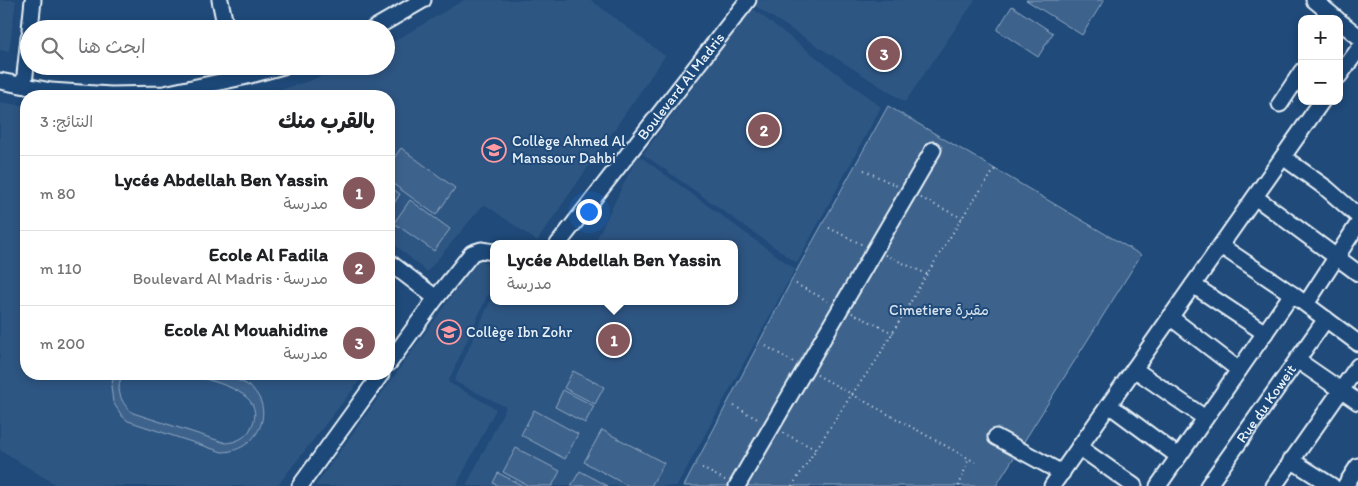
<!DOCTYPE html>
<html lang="ar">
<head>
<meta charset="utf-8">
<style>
  body { margin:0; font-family:Itim,"Playpen Sans Arabic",sans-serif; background:#f2f2f2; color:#202124; direction:rtl }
  .controls { position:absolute; right:15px; top:15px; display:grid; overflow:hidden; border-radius:10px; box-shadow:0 2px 8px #0003 }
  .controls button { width:45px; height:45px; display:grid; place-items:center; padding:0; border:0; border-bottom:1px solid #e0e0e0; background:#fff; color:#202124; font:25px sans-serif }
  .you { position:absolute; left:588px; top:211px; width:18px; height:18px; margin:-12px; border:4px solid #fff; border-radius:50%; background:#1a73e8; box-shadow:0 0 0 8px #1a73e833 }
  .badge { display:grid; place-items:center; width:32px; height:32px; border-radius:50%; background:#84575d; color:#fff; font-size:16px; font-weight:700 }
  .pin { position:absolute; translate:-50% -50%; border:2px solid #fff; box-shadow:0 1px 5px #0006 }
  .popup { position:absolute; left:490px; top:240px; width:248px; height:65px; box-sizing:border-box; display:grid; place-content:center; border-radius:10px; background:#fff; filter:drop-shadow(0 1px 4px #0005); font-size:16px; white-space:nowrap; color:#757577 }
  .popup b { font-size:19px; color:#202124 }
  .popup::after { content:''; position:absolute; left:50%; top:100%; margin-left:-10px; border:10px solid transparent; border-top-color:#fff }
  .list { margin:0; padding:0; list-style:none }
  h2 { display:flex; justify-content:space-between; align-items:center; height:65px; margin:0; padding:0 20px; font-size:21px }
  h2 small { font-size:16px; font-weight:400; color:#757577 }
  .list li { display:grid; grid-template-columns:32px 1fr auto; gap:15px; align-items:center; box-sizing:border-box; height:75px; padding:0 20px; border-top:1px solid #e0e0e0 }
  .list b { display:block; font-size:19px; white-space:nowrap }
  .list p { margin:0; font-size:16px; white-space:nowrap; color:#757577 }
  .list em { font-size:16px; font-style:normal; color:#757577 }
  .icon { flex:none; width:28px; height:28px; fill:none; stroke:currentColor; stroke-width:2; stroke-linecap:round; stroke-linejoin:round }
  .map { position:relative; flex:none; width:1358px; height:486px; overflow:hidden; direction:ltr }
  .search { position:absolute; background:#fff; box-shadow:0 2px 8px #0003; left:20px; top:20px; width:375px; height:55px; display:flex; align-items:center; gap:12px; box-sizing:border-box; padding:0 18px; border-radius:28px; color:#757577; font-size:19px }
  .panel { position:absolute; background:#fff; box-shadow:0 2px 8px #0003; left:20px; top:90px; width:375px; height:290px; border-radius:20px; direction:rtl }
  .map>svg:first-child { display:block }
  .built { fill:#2e5683 }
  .green { fill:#3c628c; stroke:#92aac2 }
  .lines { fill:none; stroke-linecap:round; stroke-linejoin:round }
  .minor-casing { stroke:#e8f1f8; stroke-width:19 }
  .path { stroke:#e8f1f8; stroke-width:2; stroke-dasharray:1 4; stroke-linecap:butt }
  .minor { stroke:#1f4a7a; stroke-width:15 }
  .labels { text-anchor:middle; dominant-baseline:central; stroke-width:4; stroke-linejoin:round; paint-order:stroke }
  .street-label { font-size:15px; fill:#e8f1f8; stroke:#1f4a7a }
  .poi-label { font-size:15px; fill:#e8f1f8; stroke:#1f4a7a; text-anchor:start }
  .park-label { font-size:15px; fill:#d7e3ed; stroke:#1f4a7a }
</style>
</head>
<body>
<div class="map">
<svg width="1358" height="486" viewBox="0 0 1358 486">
  <rect width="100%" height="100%" fill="#1f4a7a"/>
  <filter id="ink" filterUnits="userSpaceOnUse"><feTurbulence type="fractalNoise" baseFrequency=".02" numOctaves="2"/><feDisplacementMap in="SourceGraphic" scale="10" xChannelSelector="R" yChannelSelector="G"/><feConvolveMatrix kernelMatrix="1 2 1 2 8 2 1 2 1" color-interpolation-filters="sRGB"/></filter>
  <g filter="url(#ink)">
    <g class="built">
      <path d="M0 0H16L9 51 0 50Z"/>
      <path d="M464 0H591L665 56 537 241 484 204 427 272 389 240V96H260L312 80 343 66H386V46Z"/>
      <path d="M759 0H975L905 102 755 6Z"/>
      <path d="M752 8 881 107 797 263 643 154Z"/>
      <path d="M0 102 26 106 23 135 26 136V374H365L277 486H58L0 450Z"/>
      <path d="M638 155 795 269 677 486H466L506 407 454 381 494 293V301H734V244H594Z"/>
      <path d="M479 258 494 270V281L448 382 496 409 456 486H315Z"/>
    </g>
    <g class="green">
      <path d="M1026 0H1104L1082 35Z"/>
      <path d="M1012 6 1053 33 1038 57 997 30Z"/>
      <path d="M888 106 1141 255 996 486H684L798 268Z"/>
      <path d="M401 148 455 188 436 215 389 181V165Z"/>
      <path d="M389 186 400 194 390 210 389 209Z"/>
      <path d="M410 200 450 229 434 251 394 223Z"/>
      <path d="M573 371 604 387 595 404 564 388Z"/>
      <path d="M115 374H123C115 388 120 403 133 413L226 443C236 442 246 438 251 428 270 391 212 382 189 374 208 374 228 374 246 384 278 404 261 451 222 452L128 421 122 416 113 402 111 386Z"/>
      <path d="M563 390 594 406 585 423 555 407Z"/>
      <path d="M534 410 578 434 565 459 521 435Z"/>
      <path d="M602 430 664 463 651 486H628L584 462Z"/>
      <path d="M516 448 560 471 552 486H529L503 472Z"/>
      <path d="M580 471 608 486H571Z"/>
      <path d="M498 473 523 486H499L493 483Z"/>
    </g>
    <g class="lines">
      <g class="minor-casing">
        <g id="minor">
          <path d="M220 0 226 29"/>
          <path d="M1314 0 1337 19"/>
          <path d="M1339 21 1358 36"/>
          <path d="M30 29 33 0"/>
          <path d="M373 29 423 0"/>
          <path d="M1339 76 1358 50"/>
          <path d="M0 81 51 91 111 95 164 94 243 77 283 66"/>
          <path d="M24 84 29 37"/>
          <path d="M1280 104 1302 71"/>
          <path d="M1283 157 1326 188 1358 216"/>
          <path d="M1255 197 1358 273"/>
          <path id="s1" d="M558 244 748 0"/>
          <path d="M1221 246 1292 294 1358 343"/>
          <path d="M389 262 436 298 389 363"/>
          <path d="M1193 285 1265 333"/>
          <path d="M436 298 472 253 481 250 494 252"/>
          <path d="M1306 304 1358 224"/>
          <path d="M1170 317 1239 370"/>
          <path d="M1297 360 1358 402"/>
          <path d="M1134 369 1205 418"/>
          <path d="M1109 405 1178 456"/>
          <path d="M996 437 1062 473"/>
          <path d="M1079 447 1134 486"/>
          <path d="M1291 460 1332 486"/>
          <path d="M300 486 381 374"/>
          <path d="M737 486 933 150"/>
          <path d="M1052 486 1322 101"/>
          <path d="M1158 486 1292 294"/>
          <path id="s2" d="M1208 486 1326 319"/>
          <path d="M1274 486 1358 366"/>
          <path d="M1345 486 1358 466"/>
        </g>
      </g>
      <g class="path">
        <path d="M864 170 897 186"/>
        <path d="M921 198 962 218"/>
        <path d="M829 228 863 245"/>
        <path d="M885 255 927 274"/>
        <path d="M796 284 830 302"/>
        <path d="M852 313 893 333"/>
        <path d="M766 346 793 362"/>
        <path d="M817 375 975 462"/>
        <path d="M734 406 759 420"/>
        <path d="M783 433 817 450"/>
        <path d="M702 468 725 480"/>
        <path d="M792 486 852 394 876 361 927 274 967 210 995 169"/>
        <path d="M959 486 969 458"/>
      </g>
      <use href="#minor" class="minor"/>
    </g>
  </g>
  <defs>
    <g id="school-ring" transform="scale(1.25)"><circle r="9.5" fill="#1f4a7a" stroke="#ff9aa2" stroke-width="1.5"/><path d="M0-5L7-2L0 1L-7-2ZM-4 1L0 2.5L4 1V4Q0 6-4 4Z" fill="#ff9aa2"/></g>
  </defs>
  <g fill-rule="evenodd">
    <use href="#school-ring" x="494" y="150"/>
    <use href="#school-ring" x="449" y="332"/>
  </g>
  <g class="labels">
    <g class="street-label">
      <text stroke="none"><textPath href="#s1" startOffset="200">Boulevard Al Madris</textPath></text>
      <text stroke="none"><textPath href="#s2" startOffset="101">Rue du Koweit</textPath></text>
    </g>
    <g class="poi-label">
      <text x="512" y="141">Collège Ahmed Al<tspan x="512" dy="17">Manssour Dahbi</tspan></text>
      <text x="466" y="332">Collège Ibn Zohr</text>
    </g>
    <g class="park-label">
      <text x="939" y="310">Cimetiere مقبرة</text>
    </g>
  </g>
</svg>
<div class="controls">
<button>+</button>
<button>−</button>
</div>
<div class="you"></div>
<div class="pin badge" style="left:614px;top:340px">1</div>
<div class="popup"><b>Lycée Abdellah Ben Yassin</b>مدرسة</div>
<div class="pin badge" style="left:764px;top:130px">2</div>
<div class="pin badge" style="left:884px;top:54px">3</div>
<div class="search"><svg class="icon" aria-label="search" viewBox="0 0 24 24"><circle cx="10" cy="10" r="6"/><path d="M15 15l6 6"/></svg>ابحث هنا</div>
<section class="panel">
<h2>بالقرب منك<small>النتائج: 3</small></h2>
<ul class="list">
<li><span class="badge">1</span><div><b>Lycée Abdellah Ben Yassin</b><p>مدرسة</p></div><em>80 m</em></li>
<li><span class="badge">2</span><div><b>Ecole Al Fadila</b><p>مدرسة · Boulevard Al Madris</p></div><em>110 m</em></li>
<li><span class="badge">3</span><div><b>Ecole Al Mouahidine</b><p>مدرسة</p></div><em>200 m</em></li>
</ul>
</section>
</div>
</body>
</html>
